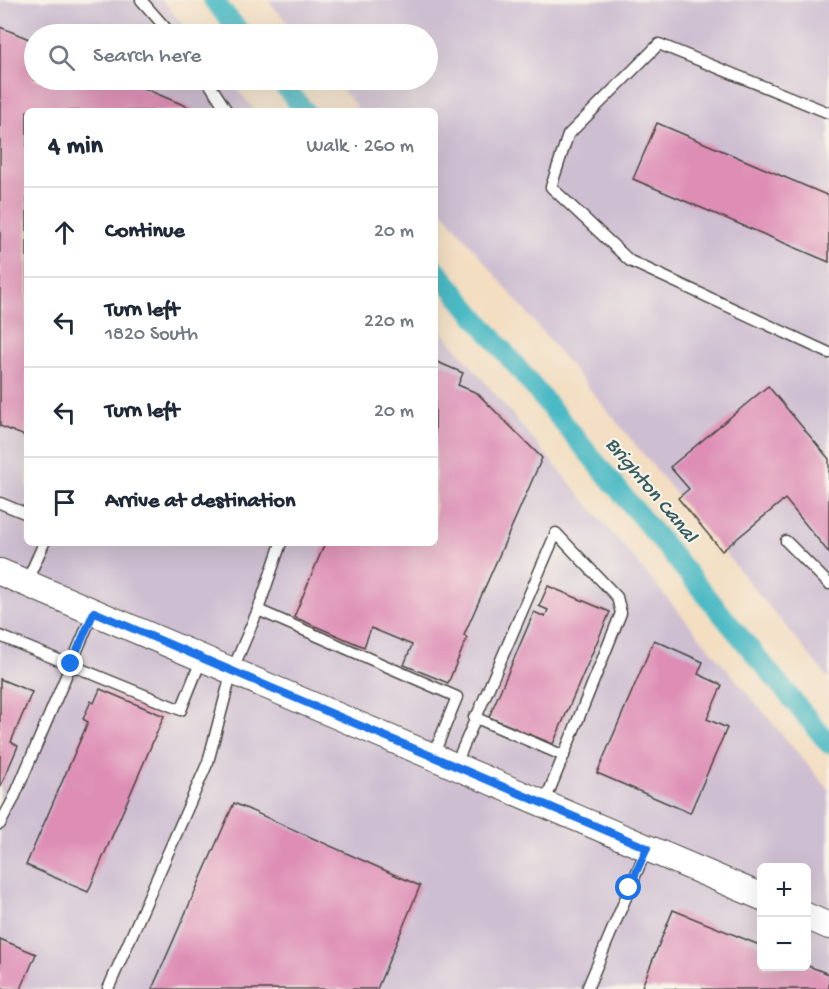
<!DOCTYPE html>
<html lang="en">
<head>
<meta charset="utf-8">
<style>
  body { margin:0; font-family:"Gochi Hand",sans-serif; background:#f6f6f7; color:#1f2937 }
  .controls { position:absolute; right:18px; bottom:18px; display:grid; overflow:hidden; border-radius:9px; box-shadow:0 6px 24px #0002 }
  .controls button { width:54px; height:54px; display:grid; place-items:center; padding:0; border:0; border-bottom:2px solid #e0e1e3; background:#fff; color:#1f2937; font:30px sans-serif }
  .stop { position:absolute; width:18px; height:18px; margin:-14px; border:4px solid #1a73e8; border-radius:50%; background:#fff }
  .stop.end { background:#1a73e8; border-color:#fff; box-shadow:0 2px 6px #0008 }
  .list { margin:0; padding:0; list-style:none }
  h2 { display:flex; justify-content:space-between; align-items:center; height:78px; margin:0; padding:0 24px; font-size:26px }
  h2 small { font-size:20px; font-weight:400; color:#747a83 }
  .list li { display:grid; grid-template-columns:39px 1fr auto; gap:18px; align-items:center; box-sizing:border-box; height:90px; padding:0 24px; border-top:2px solid #e0e1e3 }
  .list b { display:block; font-size:22px; white-space:nowrap }
  .list p { margin:0; font-size:20px; white-space:nowrap; color:#747a83 }
  .list em { font-size:20px; font-style:normal; color:#747a83 }
  .icon { flex:none; width:33px; height:33px; fill:none; stroke:currentColor; stroke-width:2; stroke-linecap:round; stroke-linejoin:round }
  .map { position:relative; flex:none; width:829px; height:989px; overflow:hidden }
  .search { position:absolute; background:#fff; box-shadow:0 6px 24px #0002; left:24px; top:24px; width:414px; height:66px; display:flex; align-items:center; gap:15px; box-sizing:border-box; padding:0 21px; border-radius:33px; color:#747a83; font-size:22px }
  .panel { position:absolute; background:#fff; box-shadow:0 6px 24px #0002; left:24px; top:108px; width:414px; height:438px; border-radius:9px }
  .map>svg:first-child { display:block }
  .industrial { fill:#cebed1; fill-rule:evenodd }
  .lines { fill:none; stroke-linecap:round; stroke-linejoin:round }
  .canal { stroke:#4cbac4; stroke-width:20 }
  .building { fill:#de8db5 }
  .service-casing { stroke:#494642; stroke-width:13 }
  .tertiary-casing { stroke:#494642; stroke-width:28 }
  .service { stroke:#fff; stroke-width:10 }
  .tertiary { stroke:#fff; stroke-width:26 }
  .route { stroke:#1a73e8; stroke-width:8 }
  .labels { text-anchor:middle; dominant-baseline:central; stroke-width:4.5; stroke-linejoin:round; paint-order:stroke }
  .water-label { font-size:21px; font-style:italic; fill:#375d61; stroke:#f7f3e8 }
</style>
</head>
<body>
<div class="map">
<svg width="829" height="989" viewBox="0 0 829 989">
  <rect width="100%" height="100%" fill="#f7f3e8"/>
  <filter id="ink" filterUnits="userSpaceOnUse"><feTurbulence type="fractalNoise" baseFrequency=".0167" numOctaves="2"/><feDisplacementMap in="SourceGraphic" scale="12" xChannelSelector="R" yChannelSelector="G"/><feConvolveMatrix kernelMatrix="1 2 1 2 8 2 1 2 1" color-interpolation-filters="sRGB"/></filter>
  <filter id="wash" filterUnits="userSpaceOnUse"><feTurbulence type="fractalNoise" baseFrequency=".008" numOctaves="4" result="noise"/><feDisplacementMap in="SourceGraphic" scale="24" xChannelSelector="R" yChannelSelector="G"/><feGaussianBlur stdDeviation="1.35" result="paint"/><feColorMatrix in="noise" values="0 0 0 0 0 0 0 0 0 0 0 0 0 0 0 0 0 1.4 0 .05"/><feComposite in="paint" operator="in"/></filter>
  <g filter="url(#wash)">
    <rect width="100%" height="100%" fill="#f3dec2"/>
    <g class="industrial">
      <path d="M0 0H162L191 34H34V80H229L256 111H27V543H435V323L829 790V989H0ZM762 868H806V966H762Z"/>
      <path d="M268 0H829V679L435 202V111H360L334 80H428V34H297Z"/>
    </g>
    <g class="lines">
      <g class="canal">
        <path d="M213 0 242 34"/>
        <path d="M279 80 305 111"/>
        <path d="M435 268 829 744"/>
      </g>
    </g>
    <g id="blocks">
      <g class="building">
        <path d="M0 27 34 41V80H124L198 111H27V437L0 426Z"/>
        <path d="M657 123 829 196V262L633 179Z"/>
        <path d="M435 361 463 373 458 385 477 393 542 458 464 635 467 638 448 683 404 665 412 645 371 628 364 647 294 617 325 543H435Z"/>
        <path d="M768 386 829 459V553L785 499 722 551 678 498 689 489 670 467Z"/>
        <path d="M548 586 610 612 553 744 529 734 527 739 513 733 515 728 489 717 534 612 545 617 548 610 539 606Z"/>
        <path d="M654 640 703 662 698 674 722 685 707 719 727 728 690 813 597 773Z"/>
        <path d="M0 679 32 692 11 742 18 746 0 788Z"/>
        <path d="M100 689 164 716 88 892 26 865 88 722 83 719 91 701 94 703Z"/>
        <path d="M234 803 420 886 377 989H152Z"/>
        <path d="M673 910 762 946V966L806 965 829 974V989H641Z"/>
        <path d="M0 939 36 954 21 989H0Z"/>
      </g>
    </g>
  </g>
  <g filter="url(#ink)">
    <use href="#blocks" fill-opacity="0" stroke="#494642" stroke-width="1.5"/>
    <g class="lines">
      <g class="service-casing">
        <g id="service">
          <path d="M141 0 171 34"/>
          <path d="M207 80 227 111"/>
          <path d="M829 113 659 44 568 135 551 187 630 261 829 353"/>
          <path d="M0 503 27 514"/>
          <path d="M786 541 829 584"/>
          <path d="M26 583 44 543"/>
          <path d="M258 610 281 543"/>
          <path d="M0 636 181 710 202 658"/>
          <path d="M474 717 564 756"/>
          <path d="M455 766 556 533 617 597 621 613 544 804"/>
          <path d="M0 824 13 800 93 613"/>
          <path d="M108 989 208 762 232 671 258 610 457 697 433 756"/>
          <path d="M587 989 647 848"/>
        </g>
      </g>
      <g class="tertiary-casing">
        <g id="tertiary">
          <path d="M0 572 762 897"/>
          <path d="M806 916 829 926"/>
        </g>
      </g>
      <use href="#service" class="service"/>
      <use href="#tertiary" class="tertiary"/>
    </g>
  </g>
  <g class="lines" filter="url(#ink)">
    <path class="route" d="M71 664 94 612 647 848 629 888"/>
  </g>
  <g class="labels">
    <g class="water-label">
      <text transform="translate(650 491) rotate(50)">Brighton Canal</text>
    </g>
  </g>
</svg>
<div class="controls">
<button>+</button>
<button>−</button>
</div>
<div class="stop" style="left:629px;top:888px"></div>
<div class="stop end" style="left:71px;top:664px"></div>
<div class="search"><svg class="icon" aria-label="search" viewBox="0 0 24 24"><circle cx="10" cy="10" r="6"/><path d="M15 15l6 6"/></svg>Search here</div>
<section class="panel">
<h2>4 min<small>Walk · 260 m</small></h2>
<ul class="list">
<li><svg class="icon" aria-label="ahead" viewBox="0 0 24 24"><path d="M12 20V5M6 11l6-6 6 6"/></svg><div><b>Continue</b></div><em>20 m</em></li>
<li><svg class="icon" aria-label="left" viewBox="0 0 24 24"><path d="M17 20v-9H6M10 6l-5 5 5 5"/></svg><div><b>Turn left</b><p>1820 South</p></div><em>220 m</em></li>
<li><svg class="icon" aria-label="left" viewBox="0 0 24 24"><path d="M17 20v-9H6M10 6l-5 5 5 5"/></svg><div><b>Turn left</b></div><em>20 m</em></li>
<li><svg class="icon" aria-label="arrive" viewBox="0 0 24 24"><path d="M6 21V4h12l-3 4 3 4H6"/></svg><div><b>Arrive at destination</b></div></li>
</ul>
</section>
</div>
</body>
</html>
